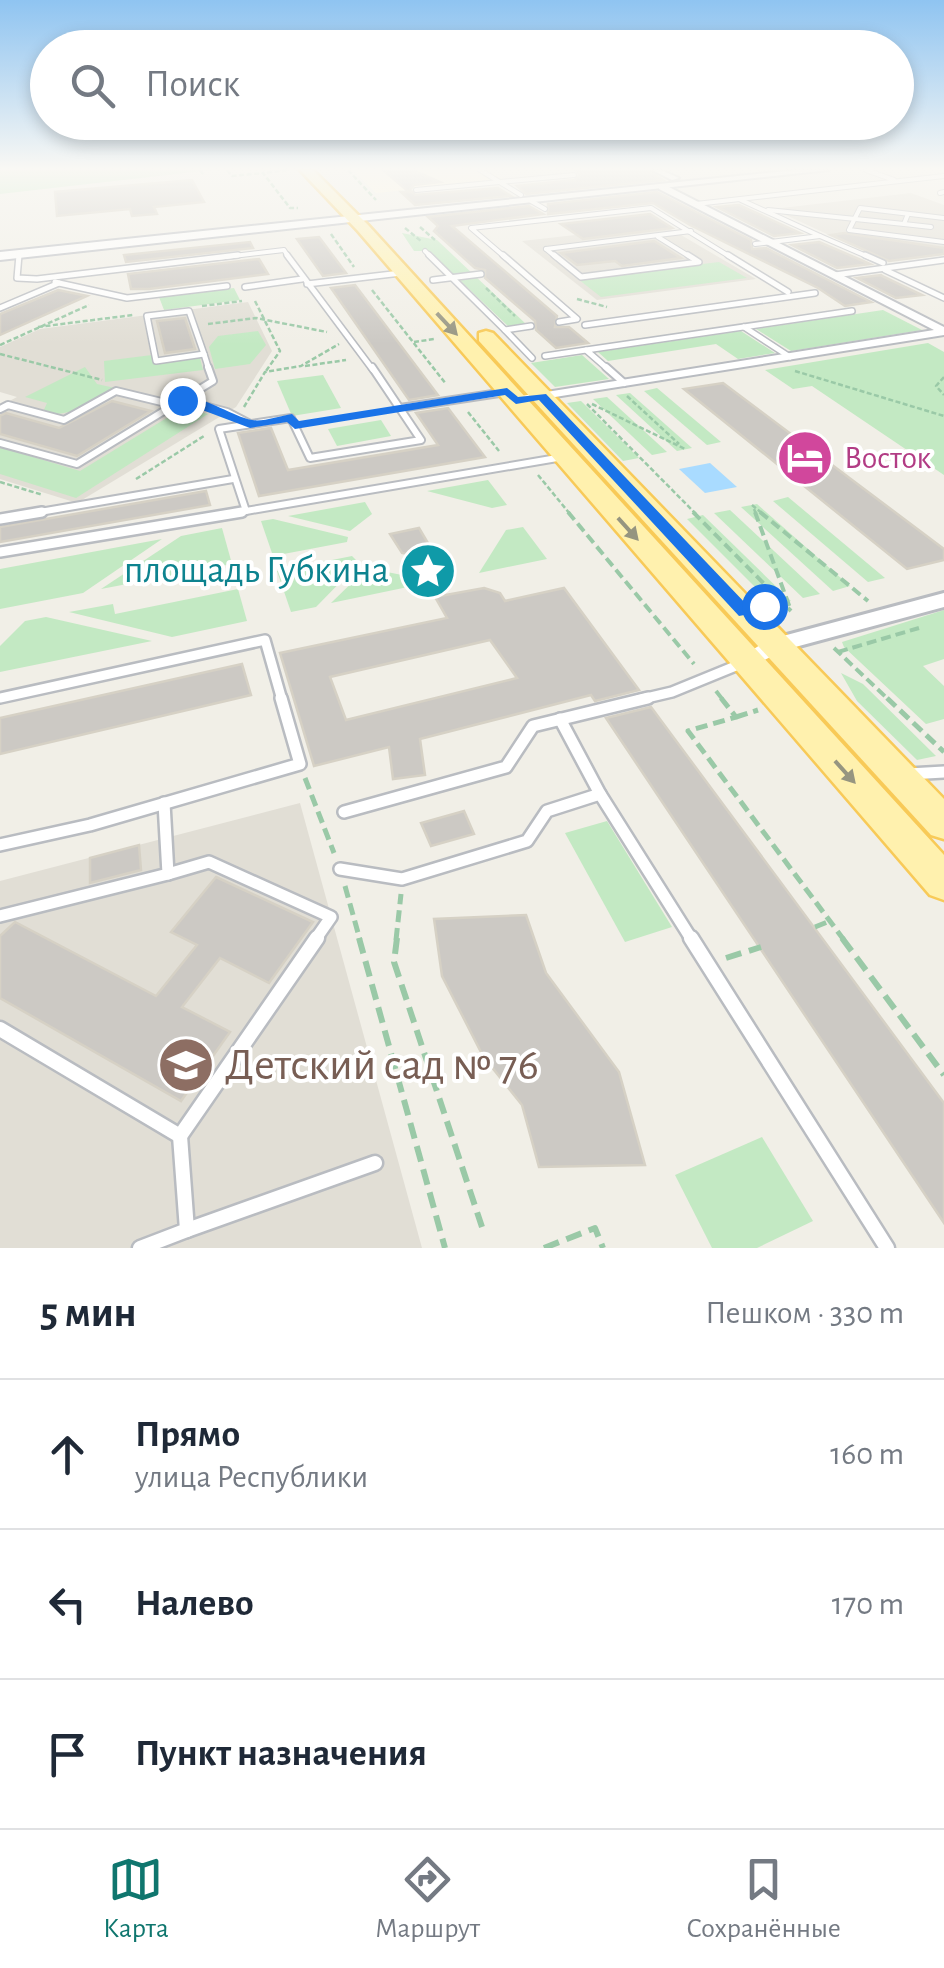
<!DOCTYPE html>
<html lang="ru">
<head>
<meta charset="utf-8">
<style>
  body { margin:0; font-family:"Alegreya Sans",sans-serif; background:#f6f6f7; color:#1f2937 }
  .stop { position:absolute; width:30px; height:30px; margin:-22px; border:8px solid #1a73e8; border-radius:50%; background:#fff }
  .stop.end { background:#1a73e8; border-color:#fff; box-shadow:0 2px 10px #0008 }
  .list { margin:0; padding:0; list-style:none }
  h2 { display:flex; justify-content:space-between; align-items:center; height:130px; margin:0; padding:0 40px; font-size:42px }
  h2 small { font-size:32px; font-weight:400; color:#747a83 }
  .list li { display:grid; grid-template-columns:65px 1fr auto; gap:30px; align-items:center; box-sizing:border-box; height:150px; padding:0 40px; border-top:2px solid #e0e1e3 }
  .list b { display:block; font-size:38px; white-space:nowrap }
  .list p { margin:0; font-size:32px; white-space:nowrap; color:#747a83 }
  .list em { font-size:32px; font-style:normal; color:#747a83 }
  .icon { flex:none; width:55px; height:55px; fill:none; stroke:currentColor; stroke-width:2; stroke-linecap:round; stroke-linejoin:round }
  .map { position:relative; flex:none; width:944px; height:1248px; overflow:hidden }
  .search { position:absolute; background:#fff; box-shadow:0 5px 15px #0003; left:30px; right:30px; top:30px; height:110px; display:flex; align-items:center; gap:25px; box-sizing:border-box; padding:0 35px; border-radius:55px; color:#747a83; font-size:38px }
  .sheet { height:580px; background:#fff }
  nav { display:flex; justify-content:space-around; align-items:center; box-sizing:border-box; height:140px; border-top:2px solid #e0e1e3; background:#fff; font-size:28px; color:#747a83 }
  nav a { display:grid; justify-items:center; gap:5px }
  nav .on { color:#0f766e }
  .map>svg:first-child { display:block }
  .commercial { fill:#fff7de }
  .education { fill:#e1ded5 }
  .green { fill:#c3e9c3 }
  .water { fill:#a9dbff }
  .building { fill:#ccc9c4; stroke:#d6d1c5; stroke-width:2.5; fill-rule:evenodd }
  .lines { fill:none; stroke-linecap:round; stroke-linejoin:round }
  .service-far5-casing { stroke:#b9bcc1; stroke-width:6 }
  .service-far4-casing { stroke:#b9bcc1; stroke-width:8 }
  .service-far3-casing { stroke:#b9bcc1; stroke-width:10 }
  .service-far2-casing { stroke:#b9bcc1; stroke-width:14 }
  .service-far1-casing { stroke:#b9bcc1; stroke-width:16 }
  .service-casing { stroke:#b9bcc1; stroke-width:19 }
  .minor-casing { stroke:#b9bcc1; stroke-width:4 }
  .tertiary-casing { stroke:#b9bcc1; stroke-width:6 }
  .secondary-casing { stroke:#babdc3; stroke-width:4 }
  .primary-casing { stroke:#f8ca58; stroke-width:5 }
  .path-far3 { stroke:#9ac9a7; stroke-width:2.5; stroke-dasharray:5 2.5; stroke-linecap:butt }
  .path-far2 { stroke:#9ac9a7; stroke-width:4; stroke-dasharray:10 5; stroke-linecap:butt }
  .path-far1 { stroke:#9ac9a7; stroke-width:5; stroke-dasharray:12 6; stroke-linecap:butt }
  .path { stroke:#9ac9a7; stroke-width:6; stroke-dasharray:16 8; stroke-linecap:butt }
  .service-far5 { stroke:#fff; stroke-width:4 }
  .service-far4 { stroke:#fff; stroke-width:5 }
  .service-far3 { stroke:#fff; stroke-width:6 }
  .service-far2 { stroke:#fff; stroke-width:9 }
  .service-far1 { stroke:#fff; stroke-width:11 }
  .service { stroke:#fff; stroke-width:14 }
  .minor { fill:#fff; fill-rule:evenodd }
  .tertiary { fill:#fff; fill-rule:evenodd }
  .secondary { fill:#fff; fill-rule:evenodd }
  .primary { fill:#fff1ae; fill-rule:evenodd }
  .oneway { fill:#969580 }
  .route { fill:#1a73e8 }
  .labels { text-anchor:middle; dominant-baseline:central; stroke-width:8; stroke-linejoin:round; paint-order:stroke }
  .far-hotel-label { font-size:32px; fill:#b23c85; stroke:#fff; text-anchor:start }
  .culture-label { font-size:38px; fill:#0d838f; stroke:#fff; text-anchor:end }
  .near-education-label { font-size:45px; fill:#785e54; stroke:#fff; text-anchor:start }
</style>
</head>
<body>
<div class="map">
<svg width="944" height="1248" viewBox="0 0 944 1248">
  <rect width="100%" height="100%" fill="#f1efe7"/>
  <path class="commercial" d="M352 170H489L505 180 376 193Z"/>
  <g class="education">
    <path d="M911 193 944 205V254L929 256 889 239 877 240 857 232 829 235 773 209Z"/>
    <path d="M664 225 756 279 597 300 522 241Z"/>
    <path d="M248 302 272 351 236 407 77 503 0 479V406L17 397 0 392V347L40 329Z"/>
    <path d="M300 803 422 1248H0V881Z"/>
  </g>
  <g class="green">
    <path d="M0 170H211L0 194Z"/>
    <path d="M402 233 437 240 527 325 510 328 429 251H414Z"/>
    <path d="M719 262 747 278 601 297 578 279Z"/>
    <path d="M234 288 240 300 164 310 159 297Z"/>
    <path d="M883 310 922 330 791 351 756 329Z"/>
    <path d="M258 331 266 345 250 364 215 369 209 347 218 336Z"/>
    <path d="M741 331 775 353 738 359 716 344 608 361 598 352Z"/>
    <path d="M928 343 944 352V475L812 386 793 389 765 370Z"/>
    <path d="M152 355 154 364 200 358 203 370 105 382 104 361Z"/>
    <path d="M582 355 609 379 555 387 531 363Z"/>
    <path d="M85 367 97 384 115 388 74 411 53 415 43 412 47 403 25 397Z"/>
    <path d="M323 375 341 408 292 416 277 381Z"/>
    <path d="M657 388 721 442 707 445 644 391Z"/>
    <path d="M630 393 692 448 677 451 616 395Z"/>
    <path d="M607 397 667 452 652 455 593 399Z"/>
    <path d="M581 401 639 458 623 461 567 403Z"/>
    <path d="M183 408 208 414 76 498 0 474V447L80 471Z"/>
    <path d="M381 420 391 436 337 446 328 429Z"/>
    <path d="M488 480 507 505 492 508 427 491Z"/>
    <path d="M788 497 885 578 868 582 773 501Z"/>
    <path d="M365 502 372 514 350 531 288 516Z"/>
    <path d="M757 504 850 586 833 591 741 507Z"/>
    <path d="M730 510 820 594 803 598 714 513Z"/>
    <path d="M703 515 791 601 773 605 687 519Z"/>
    <path d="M273 519 348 537 347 542 273 556 261 521Z"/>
    <path d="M523 527 547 559 479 573 506 530Z"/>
    <path d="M222 528 232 564 101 589 181 536Z"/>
    <path d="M162 539 83 593 0 609V569Z"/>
    <path d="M352 556 359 563 316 607 291 612 277 571Z"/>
    <path d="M367 568 402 575 408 587 331 603Z"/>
    <path d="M238 589 247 621 172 637 69 612 113 604 115 614Z"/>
    <path d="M944 610V659L923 666 944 686V719L926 724 844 647 842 642Z"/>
    <path d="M46 617 152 641 0 672V646L25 621Z"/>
    <path d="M841 673 863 684 936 756 917 760 857 701Z"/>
    <path d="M607 821 672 927 625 942 565 833Z"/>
    <path d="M762 1137 813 1221 757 1248H712L675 1175Z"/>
  </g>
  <path class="water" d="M710 463 737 487 705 493 679 469Z"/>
  <g class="building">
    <path d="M383 170H413L440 182 414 185 410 190 415 195 498 188 511 196 415 205 401 192H409Z"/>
    <path d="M576 170H648L663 180 526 194 517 186 575 180 580 175Z"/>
    <path d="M192 180 204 202 154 207 157 214 132 216 130 209 57 216 55 192Z"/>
    <path d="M657 192 751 240 752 249 766 248 871 302 845 306 818 288 690 225 653 203 548 214V204Z"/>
    <path d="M738 205H739L800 233 774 236 717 207Z"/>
    <path d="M529 206 543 214 452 226 557 316 555 327H569L588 343 556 348 536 330 535 321 485 278V270L475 268 434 231 438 226 428 217Z"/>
    <path d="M650 214 672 228 583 239 561 224Z"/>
    <path d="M844 233 944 248V254L889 261 831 235Z"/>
    <path d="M319 237 346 273 323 276 297 239Z"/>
    <path d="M654 241 681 258 622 266 615 261 577 265 561 253Z"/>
    <path d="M250 242 253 248 126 262 124 255Z"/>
    <path d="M819 242 861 260 870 264 837 268 792 245Z"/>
    <path d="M259 259 268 274 149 289H131L128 274Z"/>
    <path d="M881 275 882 276 922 295 896 298 857 278Z"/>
    <path d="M355 285 438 395 409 400 331 288Z"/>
    <path d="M58 290 87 296 0 335V314Z"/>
    <path d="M185 318 195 349 165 353 157 321Z"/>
    <path d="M723 383 944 549V560L907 569 684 389Z"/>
    <path d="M112 401 151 411 77 456 0 434V416L6 413 59 428Z"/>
    <path d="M448 408 485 457 259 496 238 433 271 428 288 470 438 445 416 413Z"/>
    <path d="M206 491 210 505 0 542V527Z"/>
    <path d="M419 528 432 550 412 555 402 553 390 534Z"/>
    <path d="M484 588 500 593 505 601 564 588 639 690 595 701 591 695 420 739 425 775 393 779 389 747 314 766 280 653 447 618 435 597ZM490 640 517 678 346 720 330 677Z"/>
    <path d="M242 664 251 695 0 754V718Z"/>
    <path d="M651 707 944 1103V1223L606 718Z"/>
    <path d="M464 811 474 834 431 846 421 823Z"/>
    <path d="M139 845 141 870 90 883V858Z"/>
    <path d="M216 877 313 922 269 983 220 958 182 1007 230 1032 181 1101 0 998V936L15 922 156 996 197 945 171 932Z"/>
    <path d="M526 915 546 973 619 1072 645 1165 539 1167 522 1105 483 1056 442 976 434 919Z"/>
  </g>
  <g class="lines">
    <g class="service-far5-casing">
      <g id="service-far5">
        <path d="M480 170 521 195"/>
        <path d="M866 170 894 180"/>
        <path d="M416 190 574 175"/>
        <path d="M940 193 944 192"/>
        <path d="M741 200 820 236 755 244"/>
        <path d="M531 201 545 209"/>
        <path d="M696 204 944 176"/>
        <path d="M768 210 904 224 908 214"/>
        <path d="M944 218 860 208 849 230 944 242"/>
        <path d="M904 224 931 227"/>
        <path d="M820 236 871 258"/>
        <path d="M658 237 692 258"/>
        <path d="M546 249 557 258"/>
        <path d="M546 249 691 231"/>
        <path d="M425 251 432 258"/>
        <path d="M19 258V254"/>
        <path d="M217 258 284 250 289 258"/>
        <path d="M506 258 471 228 651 208 732 258"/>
      </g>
    </g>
    <g class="service-far4-casing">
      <g id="service-far4">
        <path d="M19 255 17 278 37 279 238 255"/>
        <path d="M287 255 373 370"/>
        <path d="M429 255 505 330"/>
        <path d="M503 255 577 319 559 322"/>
        <path d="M554 255 581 277 699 262 688 255"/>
        <path d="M728 255 788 292"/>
        <path d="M865 255 883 263"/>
        <path d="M885 270 944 298"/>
        <path d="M835 275 944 260"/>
        <path d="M433 280 481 274"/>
        <path d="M59 283 127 298 227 286"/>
        <path d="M307 284 401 273"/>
        <path d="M245 287 302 279"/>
        <path d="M0 308 59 283 55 282"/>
        <path d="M189 311 204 354 156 361 147 316Z"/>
        <path d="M585 325 815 293"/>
        <path d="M531 326 505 330 532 358"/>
        <path d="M744 327 790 357"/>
        <path d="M204 354 209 370"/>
        <path d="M545 356 586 350"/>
        <path d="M609 370 586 350 852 311"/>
      </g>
    </g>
    <g class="service-far3-casing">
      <g id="service-far3">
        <path d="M372 367 421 440 310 458 291 418 219 429 246 511 563 457"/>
        <path d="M606 367 624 383"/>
        <path d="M182 400 227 412 250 424"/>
        <path d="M400 408 506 392"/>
        <path d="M0 409 8 405 64 420 116 391 174 405"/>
        <path d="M0 443 77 464 213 381 208 367"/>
        <path d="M28 514 233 479"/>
        <path d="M227 514 246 511"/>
      </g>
    </g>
    <g class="service-far2-casing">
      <g id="service-far2">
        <path d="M0 519 42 512"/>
        <path d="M0 552 242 512"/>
        <path d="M0 698 265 640 282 700"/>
        <path d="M638 700 672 692 743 663"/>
      </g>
    </g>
    <g class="service-far1-casing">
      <g id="service-far1">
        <path d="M560 719 600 794"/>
        <path d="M909 774 944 772"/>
        <path d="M344 812 506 767 533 726 648 698"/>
        <path d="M0 845 90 825 300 764 281 698"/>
        <path d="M340 869 402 879 527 841 547 811 600 794 692 940"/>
        <path d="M168 874 209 862 331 917 315 940"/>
        <path d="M0 916 168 874 164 803"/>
      </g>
    </g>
    <g class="service-casing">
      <g id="service">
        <path d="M691 938 887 1248"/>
        <path d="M0 1029 180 1136 317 938"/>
        <path d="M187 1230 375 1163"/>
        <path d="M140 1248 187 1230 180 1136"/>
      </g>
    </g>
    <g class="minor-casing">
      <g id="minor">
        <path d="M652 170H661L679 178 672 180Z"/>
        <path d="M659 185H665L944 327V335L511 404 509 401 515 397 934 330 659 189Z"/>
      </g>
    </g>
    <g class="tertiary-casing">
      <path id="tertiary" d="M944 593V607L784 650 747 669 735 661 768 640Z"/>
    </g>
    <g class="secondary-casing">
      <path id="secondary" d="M795 170H829L0 260V252Z"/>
    </g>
    <g class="primary-casing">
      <g id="primary">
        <path d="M300 170H313L368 225 944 855V900L930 895 358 231Z"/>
        <path d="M486 331 493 333 944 799V839L931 835 479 341V333Z"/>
      </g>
    </g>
    <g class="path-far3">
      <path d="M200 170 203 174"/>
      <path d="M227 170 232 176 263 173"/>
      <path d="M287 170 263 173 290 208H298"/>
      <path d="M348 170 376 200"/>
      <path d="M420 227 435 240"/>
      <path d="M405 228 421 241"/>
      <path d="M331 234 354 267"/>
      <path d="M486 288 515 316"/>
      <path d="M372 290 446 384"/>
      <path d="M577 299 607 307"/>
      <path d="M255 301 280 351 266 371"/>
      <path d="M202 306 242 301"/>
      <path d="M208 324 256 318 327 332"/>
      <path d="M38 327 133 315"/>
      <path d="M414 342 434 339"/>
      <path d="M0 345 89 305"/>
      <path d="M0 354 102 380"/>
      <path d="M305 366 346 360"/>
      <path d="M795 371 944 416"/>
      <path d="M944 377 936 386 944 395"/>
      <path d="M627 396 679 444"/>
      <path d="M587 404 696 514"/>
      <path d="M592 404 685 449"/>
      <path d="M244 407 265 372 301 366 339 344"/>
      <path d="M468 412 499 451"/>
      <path d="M310 423 384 411"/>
      <path d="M538 475 570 514"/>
      <path d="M136 479 204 436"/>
      <path d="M0 482 43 495"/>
      <path d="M752 505 763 514"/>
      <path d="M754 509 756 514"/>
    </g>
    <g class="path-far2">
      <path d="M568 512 694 664"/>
      <path d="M693 512 791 611"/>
      <path d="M755 512 790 608"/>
      <path d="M760 512 868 601"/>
      <path d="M834 648 889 700"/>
      <path d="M838 652 919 628"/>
      <path d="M716 691 723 700"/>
    </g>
    <g class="path-far1">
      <path d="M721 698 736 717 688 731 844 940"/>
      <path d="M887 698 944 752"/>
      <path d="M736 717 758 710"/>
      <path d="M305 778 334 853"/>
      <path d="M345 886 360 940"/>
      <path d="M815 927 830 921"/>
      <path d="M396 940 401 894"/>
    </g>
    <g class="path">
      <path d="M359 938 445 1248"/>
      <path d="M397 938 394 962 482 1227"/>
      <path d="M842 938 944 1075"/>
      <path d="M726 958 761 947"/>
      <path d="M544 1248 595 1228 603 1248"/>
    </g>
    <use href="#service-far5" class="service-far5"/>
    <use href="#service-far4" class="service-far4"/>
    <use href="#service-far3" class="service-far3"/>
    <use href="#service-far2" class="service-far2"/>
    <use href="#service-far1" class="service-far1"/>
    <use href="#service" class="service"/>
    <use href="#minor" class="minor"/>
    <use href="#tertiary" class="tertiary"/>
    <use href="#secondary" class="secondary"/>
    <use href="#primary" class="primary"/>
  </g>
  <defs><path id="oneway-solid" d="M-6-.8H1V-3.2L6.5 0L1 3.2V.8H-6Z" transform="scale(2.5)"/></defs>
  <g class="oneway">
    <use href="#oneway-solid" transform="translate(447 324) rotate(47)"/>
    <use href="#oneway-solid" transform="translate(628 529) rotate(48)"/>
    <use href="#oneway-solid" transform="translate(845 772) rotate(48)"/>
  </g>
  <linearGradient id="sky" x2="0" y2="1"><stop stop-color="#8fc4f1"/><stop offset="0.49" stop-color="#f9f8f4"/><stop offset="1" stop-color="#f9f8f4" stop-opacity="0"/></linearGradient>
  <rect width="944" height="344" fill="url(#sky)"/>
  <path class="route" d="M507 388 518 397 546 394 748 606 764 602 772 606 770 610 739 616 539 400 516 404 505 395 295 429 287 422 250 428 176 400C198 390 229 416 252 420 263 422 280 416 292 414L299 421Z"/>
  <defs>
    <g id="hotel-disc" transform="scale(2.875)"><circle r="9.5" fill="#d1479c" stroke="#fff"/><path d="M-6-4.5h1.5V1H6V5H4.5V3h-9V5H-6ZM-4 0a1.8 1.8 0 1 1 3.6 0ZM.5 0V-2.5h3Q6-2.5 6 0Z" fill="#fff"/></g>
    <g id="sight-disc" transform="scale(2.875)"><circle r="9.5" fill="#0f9aa8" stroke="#fff"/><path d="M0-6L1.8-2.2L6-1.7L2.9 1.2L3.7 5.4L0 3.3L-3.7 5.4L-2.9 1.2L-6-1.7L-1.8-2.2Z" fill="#fff"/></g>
    <g id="school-disc" transform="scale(2.875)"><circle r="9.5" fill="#8d6e63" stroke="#fff"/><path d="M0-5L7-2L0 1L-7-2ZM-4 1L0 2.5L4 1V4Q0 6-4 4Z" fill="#fff"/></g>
  </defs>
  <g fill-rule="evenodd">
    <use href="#hotel-disc" x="805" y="458"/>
    <use href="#sight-disc" x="428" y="571"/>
    <use href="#school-disc" x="186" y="1065"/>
  </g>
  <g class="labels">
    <g class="far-hotel-label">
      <text x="844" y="458">Восток</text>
    </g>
    <g class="culture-label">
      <text x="389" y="571">площадь Губкина</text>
    </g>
    <g class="near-education-label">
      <text x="225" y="1065">Детский сад № 76</text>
    </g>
  </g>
</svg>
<div class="stop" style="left:764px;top:606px"></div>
<div class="stop end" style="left:182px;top:400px"></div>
<div class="search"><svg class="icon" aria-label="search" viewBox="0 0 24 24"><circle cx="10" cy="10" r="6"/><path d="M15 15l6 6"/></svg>Поиск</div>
</div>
<section class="sheet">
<h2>5 мин<small>Пешком · 330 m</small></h2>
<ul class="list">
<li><svg class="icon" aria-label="ahead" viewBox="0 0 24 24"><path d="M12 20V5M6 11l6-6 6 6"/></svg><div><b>Прямо</b><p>улица Республики</p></div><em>160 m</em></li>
<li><svg class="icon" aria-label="left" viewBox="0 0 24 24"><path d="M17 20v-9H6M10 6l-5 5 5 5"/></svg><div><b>Налево</b></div><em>170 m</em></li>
<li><svg class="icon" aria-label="arrive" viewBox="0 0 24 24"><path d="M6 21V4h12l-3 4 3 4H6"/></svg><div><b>Пункт назначения</b></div></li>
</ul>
</section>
<nav>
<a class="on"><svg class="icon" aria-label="map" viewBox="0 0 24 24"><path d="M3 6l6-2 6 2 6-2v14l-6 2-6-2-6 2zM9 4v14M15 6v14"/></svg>Карта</a>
<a><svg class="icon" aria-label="directions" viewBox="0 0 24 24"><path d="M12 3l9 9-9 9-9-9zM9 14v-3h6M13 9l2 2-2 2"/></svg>Маршрут</a>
<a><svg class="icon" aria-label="saved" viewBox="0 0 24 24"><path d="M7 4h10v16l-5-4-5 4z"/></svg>Сохранённые</a>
</nav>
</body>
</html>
